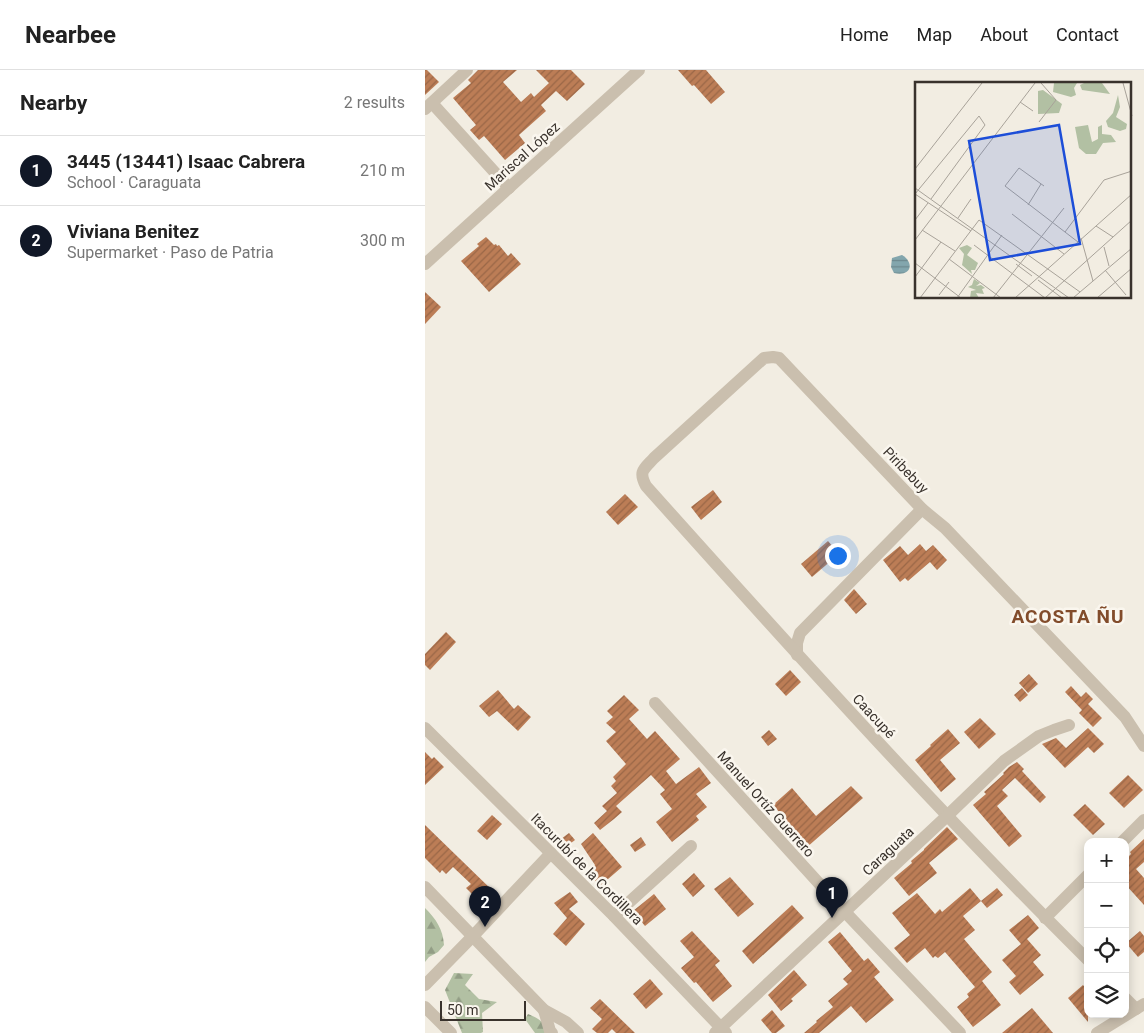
<!DOCTYPE html>
<html lang="en">
<head>
<meta charset="utf-8">
<style>
  body { margin:0; font-family:Roboto,sans-serif; background:#f6f6f6; color:#222 }
  .controls { position:absolute; right:15px; bottom:15px; display:grid; overflow:hidden; border-radius:10px; box-shadow:0 2px 12px #0003 }
  .controls button { width:45px; height:45px; display:grid; place-items:center; padding:0; border:0; border-bottom:1px solid #e0e0e0; background:#fff; color:#222; font:25px sans-serif }
  .scale { position:absolute; left:15px; bottom:12px; width:86px; box-sizing:border-box; padding-left:5px; border:2px solid #39322c; border-top:0; font-size:14px; line-height:18px; white-space:nowrap; color:#39322c; -webkit-text-stroke:4px #faf6ee; paint-order:stroke }
  .you { position:absolute; left:412px; top:485px; width:18px; height:18px; margin:-12px; border:4px solid #fff; border-radius:50%; background:#1a73e8; box-shadow:0 0 0 8px #1a73e833 }
  .badge { display:grid; place-items:center; width:32px; height:32px; border-radius:50%; background:#111827; color:#fff; font-size:16px; font-weight:700 }
  .pin { position:absolute; translate:-50% -41px; filter:drop-shadow(0 1px 2px #0008) }
  .pin::after { content:''; position:absolute; top:26px; width:18px; height:15px; background:inherit; clip-path:polygon(0 0,100% 0,50% 100%) }
  .list { margin:0; padding:0; list-style:none }
  h2 { display:flex; justify-content:space-between; align-items:center; height:65px; margin:0; padding:0 20px; font-size:21px }
  h2 small { font-size:16px; font-weight:400; color:#767676 }
  .list li { display:grid; grid-template-columns:32px 1fr auto; gap:15px; align-items:center; box-sizing:border-box; height:70px; padding:0 20px; border-top:1px solid #e0e0e0 }
  .list b { display:block; font-size:19px; white-space:nowrap }
  .list p { margin:0; font-size:16px; white-space:nowrap; color:#767676 }
  .list em { font-size:16px; font-style:normal; color:#767676 }
  .icon { flex:none; width:28px; height:28px; fill:none; stroke:currentColor; stroke-width:2; stroke-linecap:round; stroke-linejoin:round }
  .map { position:relative; flex:none; width:719px; height:963px; overflow:hidden }
  header { display:flex; align-items:center; gap:30px; box-sizing:border-box; height:70px; padding:0 25px; background:#fff; border-bottom:1px solid #e0e0e0 }
  header strong { font-size:24px }
  nav { display:flex; gap:28px; margin-inline-start:auto; font-size:18px }
  main { display:flex }
  aside { flex:1; background:#fff }
  .map>svg:first-child { display:block }
  .forest { fill:url(#forest-firs) }
  .water { fill:url(#water-rules) }
  .building { fill:url(#building-hatch) }
  .lines { fill:none; stroke-linecap:round; stroke-linejoin:round }
  .minor { stroke:#cabfae; stroke-width:12 }
  .labels { text-anchor:middle; dominant-baseline:central; stroke-width:5; stroke-linejoin:round; paint-order:stroke }
  .street-label { font-size:14px; fill:#39322c; stroke:#faf6ee }
  .district-label { font-size:19px; font-weight:bold; letter-spacing:1px; fill:#824c2b; stroke:#faf6ee }
  .inset-road { fill:none; stroke:#a8a299; stroke-width:1 }
  .view { fill:#1d4ed8; fill-opacity:0.15; stroke:#1d4ed8; stroke-width:2.5 }
  .inset-edge { fill:none; stroke:#39322c; stroke-width:2.5 }
</style>
</head>
<body>
<header>
<strong>Nearbee</strong>
<nav><a>Home</a><a>Map</a><a>About</a><a>Contact</a></nav>
</header>
<main>
<aside>
<h2>Nearby<small>2 results</small></h2>
<ul class="list">
<li><span class="badge">1</span><div><b>3445 (13441) Isaac Cabrera</b><p>School · Caraguata</p></div><em>210 m</em></li>
<li><span class="badge">2</span><div><b>Viviana Benitez</b><p>Supermarket · Paso de Patria</p></div><em>300 m</em></li>
</ul>
</aside>
<div class="map">
<svg width="719" height="963" viewBox="0 0 719 963">
  <defs>
    <pattern id="forest-firs" width="22" height="20" patternUnits="userSpaceOnUse" patternTransform="scale(1.25)"><rect width="22" height="20" fill="#b2c0a3"/><path d="M5 1l3.5 6h-7zM16 11l3.5 6h-7z" fill="#929d85"/></pattern>
    <pattern id="water-rules" width="6" height="5" patternUnits="userSpaceOnUse" patternTransform="scale(1.25)"><rect width="6" height="5" fill="#83a6ad"/><path d="M0 2.5h6" fill="none" stroke="#6c888d"/></pattern>
    <pattern id="building-hatch" width="6" height="6" patternUnits="userSpaceOnUse" patternTransform="scale(1.25)"><rect width="6" height="6" fill="#bc7d56"/><path d="M-1 1l2-2M0 6l6-6M5 7l2-2" fill="none" stroke="#9a6747"/></pattern>
  </defs>
  <rect width="100%" height="100%" fill="#f2ede2"/>
  <g class="forest">
    <path d="M0 838C11 849 18 859 19 875L13 882 4 887 0 892Z"/>
    <path d="M29 903 48 904 40 915 54 929 72 932 57 943 58 962 56 963H37L20 920Z"/>
    <path d="M103 944C114 948 119 953 126 963H110L100 949Z"/>
  </g>
  <path class="water" d="M477 185C490 193 486 207 469 203L466 197 467 188Z"/>
  <g class="building">
    <path d="M0 0H2L14 12 0 25Z"/>
    <path d="M53 0H92L78 12 96 32 106 23 109 27 124 13 111 0H146L160 14 142 31 131 21 116 35 121 41 94 65 100 73 80 90 59 66 54 70 45 60 51 55 28 28 46 13 43 10Z"/>
    <path d="M253 0H281L300 22 286 34 269 15 267 16Z"/>
    <path d="M61 167 69 175 71 174 72 176 74 175 83 186 86 183 96 194 64 222 36 191 54 176 52 174Z"/>
    <path d="M0 222 16 237 0 254Z"/>
    <path d="M288 420 297 432 276 450 266 437Z"/>
    <path d="M200 424 213 437 193 455 181 442Z"/>
    <path d="M403 471 414 484 387 507 376 494Z"/>
    <path d="M495 474 501 481 508 475 522 490 512 500 505 492 483 511 480 508 475 512 458 490 475 476 483 485Z"/>
    <path d="M429 519 442 534 431 544 419 530Z"/>
    <path d="M21 562 31 572 5 600 0 595V584Z"/>
    <path d="M365 600 376 612 361 626 350 614Z"/>
    <path d="M604 604 613 614 603 623 594 613Z"/>
    <path d="M646 616 656 627 661 622 668 629 663 634 677 648 668 657 654 643 657 640 640 622Z"/>
    <path d="M597 618 603 625 595 632 589 625Z"/>
    <path d="M73 620 89 639 93 635 106 647 93 661 72 641 64 647 54 636Z"/>
    <path d="M199 625 214 640 204 649 222 669 230 661 255 689 241 701 251 714 274 697 286 713 271 724 282 737 271 746 274 750 247 772 231 752 247 739 235 724 240 720 226 705 191 736 197 742 189 749 175 760 169 753 182 741 177 736 192 723 186 716 191 711 188 707 201 694 181 671 191 662 181 653 188 647 182 641Z"/>
    <path d="M555 648 571 664 554 679 539 662Z"/>
    <path d="M663 658 679 674 669 683 663 677 640 698 617 674 631 668 641 678Z"/>
    <path d="M523 659 535 673 515 690 531 709 516 722 490 690 506 676 505 675Z"/>
    <path d="M344 660 352 669 343 676 336 667Z"/>
    <path d="M0 682 7 689 9 687 19 697 0 715Z"/>
    <path d="M592 692 599 699 597 701 621 727 615 733 590 708 577 720 583 726 572 736 597 766 584 777 548 735 561 724 559 722 579 704 578 703 584 697Z"/>
    <path d="M703 705 718 720 699 738 684 723Z"/>
    <path d="M426 716 438 728 381 778 369 765 372 763 348 735 367 718 391 746Z"/>
    <path d="M660 734 680 754 668 765 648 745Z"/>
    <path d="M67 745 77 754 62 770 52 761Z"/>
    <path d="M0 755 69 822 57 834 41 818 46 814 28 797 21 804 17 800 15 803 0 788Z"/>
    <path d="M522 757 533 769 504 793 512 803 484 826 469 808 487 793 486 791 499 780V779Z"/>
    <path d="M144 763 150 770 142 776 136 769Z"/>
    <path d="M168 763 197 797 175 816 162 802 170 795 156 774Z"/>
    <path d="M216 767 221 775 210 782 205 775Z"/>
    <path d="M719 769V792L711 799 719 808V835L700 814V790L706 784 705 782Z"/>
    <path d="M269 803 280 816 268 827 257 814Z"/>
    <path d="M305 807 329 834 313 847 289 819Z"/>
    <path d="M545 818 556 831 538 846 550 860 539 869 567 902 557 911 576 935 548 957 532 937 544 927 542 924 550 917 520 882 513 888 510 886 508 888 500 878 482 893 469 878 485 865 467 843 492 823 510 844 515 839 517 842Z"/>
    <path d="M572 818 578 825 562 838 556 831Z"/>
    <path d="M145 822 153 832 144 839 160 854 141 876 128 864 142 848 129 833Z"/>
    <path d="M229 824 241 839 220 856 208 841Z"/>
    <path d="M367 835 379 848 328 894 317 881Z"/>
    <path d="M603 845 614 858 602 869 616 885 608 892 619 905 595 925 584 912 591 906 577 890 596 874 584 860Z"/>
    <path d="M267 861 295 891 290 895 307 916 288 932 271 912 269 913 256 898 269 887 255 871Z"/>
    <path d="M715 861 719 866V882L713 887 701 873Z"/>
    <path d="M415 862 439 891 443 888 455 902 449 907 469 930 441 953 426 936 394 963H379L392 952 391 951 408 937 403 931 423 914 418 909 427 901 403 872Z"/>
    <path d="M369 900 382 915 366 929 368 931 356 941 343 925Z"/>
    <path d="M225 909 238 924 221 939 208 924Z"/>
    <path d="M658 915 663 921V952L643 928Z"/>
    <path d="M175 929 210 963H191L187 959 183 963H172L167 959 177 949 165 938Z"/>
    <path d="M607 938 628 963H577Z"/>
    <path d="M347 940 360 956 351 963H347L336 950Z"/>
  </g>
  <g class="lines">
    <g class="minor">
      <path d="M7 33 84 118"/>
      <path d="M0 39 42 0"/>
      <path d="M0 194 214 0"/>
      <path d="M372 585V573L375 563 497 439"/>
      <path d="M230 633 420 842 535 963"/>
      <path d="M0 658 189 846 301 963"/>
      <path d="M697 772 719 750"/>
      <path d="M0 817 119 940 141 952 153 963"/>
      <path d="M189 846 266 776"/>
      <path d="M620 848 663 805"/>
      <path d="M663 890C510 738 365 577 221 416 213 401 219 399 229 388L339 288 348 287 354 288 497 439 520 458 700 647 719 676"/>
      <path d="M0 915 48 866 126 783"/>
      <path d="M700 928 711 939"/>
      <path d="M0 937 26 963"/>
      <path d="M119 940 125 961 127 963"/>
      <path d="M290 963 522 746 579 691 614 666 629 660 644 655"/>
      <path d="M672 963 719 934"/>
    </g>
  </g>
  <g class="labels">
    <g class="street-label">
      <text transform="translate(97 86) rotate(-42)">Mariscal López</text>
      <text transform="translate(481 400) rotate(46)">Piribebuy</text>
      <text transform="translate(449 646) rotate(47)">Caacupé</text>
      <text transform="translate(341 734) rotate(48)">Manuel Ortíz Guerrero</text>
      <text transform="translate(463 781) rotate(-43)">Caraguata</text>
      <text transform="translate(162 799) rotate(45)">Itacurubí de la Cordillera</text>
    </g>
    <g class="district-label">
      <text x="643" y="546">ACOSTA ÑU</text>
    </g>
  </g>
  <g transform="translate(490 12)">
    <rect width="216" height="216" fill="#f2ede2"/>
    <path d="M139 1H162L159 6 161 13 156 15 138 10ZM169 1H187L195 12 167 8 165 3ZM128 8 147 22 144 31 123 32V9ZM203 13 205 25 201 35 212 42 211 47 205 49 193 45 191 39 198 31ZM173 43 177 60 183 57V45L187 43V52L196 53 201 60 188 61 181 72H171L164 66 160 45ZM52 163 57 166 52 173 63 181 60 188H56L57 192 47 183 49 172 44 166ZM59 197 65 201 61 204 66 203 70 206 67 207 69 212 61 211 64 216H55L56 209 61 208 53 205 57 203Z" fill="#b2c0a3"/>
    <path class="inset-road" d="M208 1 217 34M105 20 118 29M124 40 141 18 126 1M0 87 67 1M129 104 104 86 90 104 163 160M0 106 154 216M0 112 64 34 70 43 16 117M0 112 56 149M113 123 126 102M97 132 149 172M43 136 56 117M0 138 13 121M181 144 198 155M7 148 40 169M150 150 189 98 217 89M166 156 178 199M0 158 120 1M59 163 130 216M189 165 194 184M34 177 86 216M0 181 46 216M101 182 117 194M190 188 211 213M0 195 26 160M123 198 147 216M24 213 34 200M5 216 64 138 165 210M42 216 87 153M78 216 149 126M100 216 217 112M130 216 217 138M158 216 217 166M182 216 217 186"/>
    <path class="view" d="M144 43 165 162 75 178 54 59Z"/>
    <rect width="216" height="216" class="inset-edge"/>
  </g>
</svg>
<div class="controls">
<button>+</button>
<button>−</button>
<button><svg class="icon" aria-label="locate" viewBox="0 0 24 24"><circle cx="12" cy="12" r="6"/><path d="M12 2v4M12 18v4M2 12h4M18 12h4"/></svg></button>
<button><svg class="icon" aria-label="layers" viewBox="0 0 24 24"><path d="M12 4l9 5-9 5-9-5zM3 14l9 5 9-5"/></svg></button>
</div>
<div class="scale">50 m</div>
<div class="you"></div>
<div class="pin badge" style="left:407px;top:848px">1</div>
<div class="pin badge" style="left:60px;top:857px">2</div>
</div>
</main>
</body>
</html>
